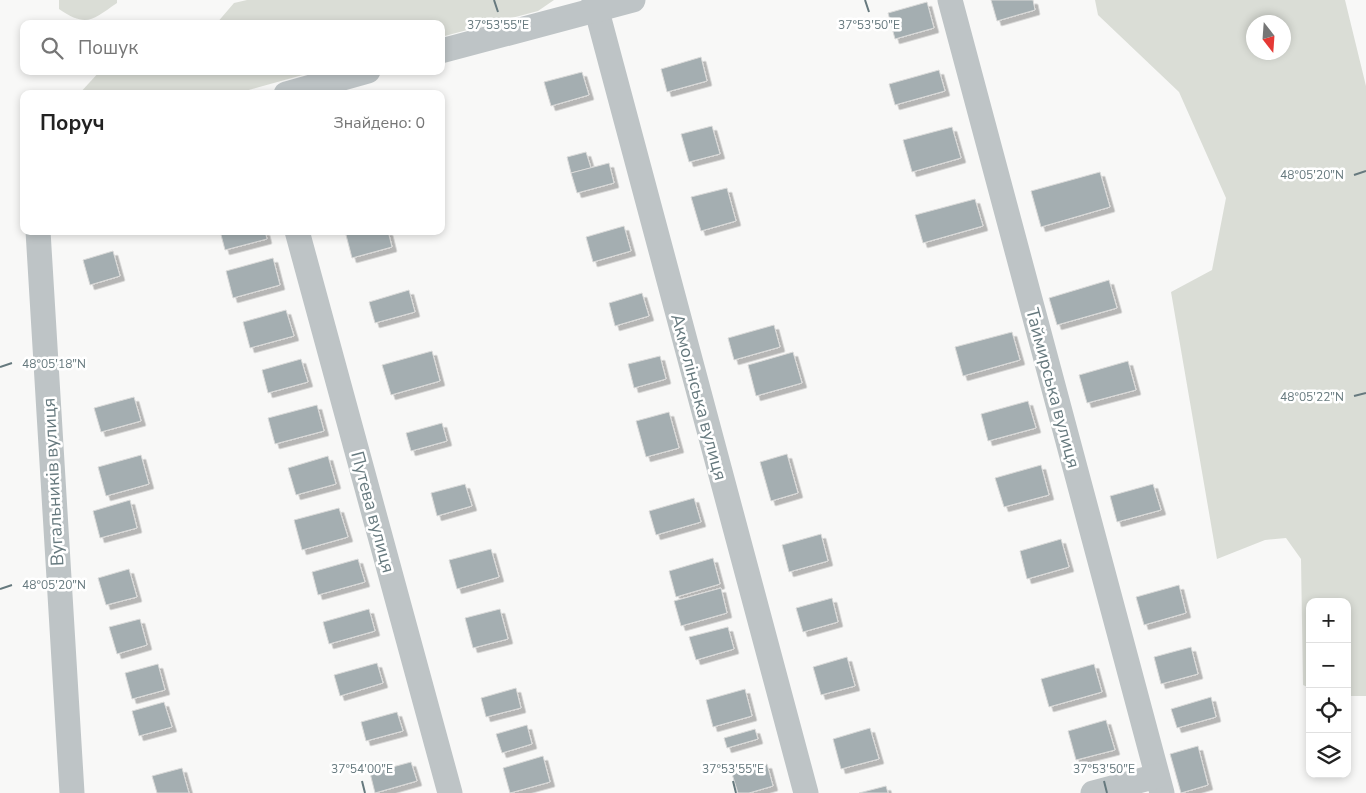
<!DOCTYPE html>
<html lang="uk">
<head>
<meta charset="utf-8">
<style>
  body { margin:0; font-family:"Nunito Sans",sans-serif; background:#f6f6f6; color:#222 }
  .controls { position:absolute; right:15px; bottom:15px; display:grid; overflow:hidden; border-radius:10px; box-shadow:0 2px 8px #0003 }
  .controls button { width:45px; height:45px; display:grid; place-items:center; padding:0; border:0; border-bottom:1px solid #e0e0e0; background:#fff; color:#222; font:25px sans-serif }
  .compass { position:absolute; left:1246px; top:15px; width:45px; height:45px; border-radius:50%; background:#fff; box-shadow:0 2px 8px #0003; rotate:163deg }
  .list { margin:0; padding:0; list-style:none }
  h2 { display:flex; justify-content:space-between; align-items:center; height:65px; margin:0; padding:0 20px; font-size:21px }
  h2 small { font-size:16px; font-weight:400; color:#767676 }
  .icon { flex:none; width:28px; height:28px; fill:none; stroke:currentColor; stroke-width:2; stroke-linecap:round; stroke-linejoin:round }
  .map { position:relative; flex:none; width:1366px; height:793px; overflow:hidden }
  .search { position:absolute; background:#fff; box-shadow:0 2px 8px #0003; left:20px; top:20px; width:425px; height:55px; display:flex; align-items:center; gap:12px; box-sizing:border-box; padding:0 18px; border-radius:10px; color:#767676; font-size:19px }
  .panel { position:absolute; background:#fff; box-shadow:0 2px 8px #0003; left:20px; top:90px; width:425px; height:145px; border-radius:10px }
  .map>svg:first-child { display:block }
  .green { fill:#daddd6; fill-rule:evenodd }
  .building { fill:#a4aeb1; stroke:#dadad9; filter:url(#shadow) }
  .lines { fill:none; stroke-linecap:round; stroke-linejoin:round }
  .minor { stroke:#bec4c6; stroke-width:25 }
  .ticks { fill:none; stroke:#66797e; stroke-width:2 }
  .labels { text-anchor:middle; dominant-baseline:central; stroke-width:5; stroke-linejoin:round; paint-order:stroke }
  .street-label { font-size:18px; fill:#66797e; stroke:#fff }
  .ticks-label { font-size:12px; text-anchor:middle; fill:#66797e; stroke:#fff; stroke-width:5; stroke-linejoin:round; paint-order:stroke }
</style>
</head>
<body>
<div class="map">
<svg width="1366" height="793" viewBox="0 0 1366 793">
  <defs>
    <filter id="shadow"><feDropShadow dx="4.5" dy="4.5" stdDeviation="0" flood-color="#0004"/></filter>
  </defs>
  <rect width="100%" height="100%" fill="#f8f8f7"/>
  <g class="green">
    <path d="M59 0H117V3C92 20 87 28 59 9Z"/>
    <path d="M247 0H554L538 11 441 37V24H216L234 3Z"/>
    <path d="M1095 0H1345L1366 86V696H1347V602H1310V688L1303 685 1301 559 1286 538 1265 540 1217 559 1171 292 1212 270 1226 198 1179 92 1098 15ZM1284 22V52H1254V22Z"/>
    <path d="M100 71H317L234 94H79Z"/>
  </g>
  <g class="building">
    <path d="M991 0H1033L1035 10 997 21Z"/>
    <path d="M927 2 934 28 895 39 888 13Z"/>
    <path d="M701 57 707 81 667 92 661 69Z"/>
    <path d="M939 70 945 91 895 105 889 84Z"/>
    <path d="M582 72 589 95 551 106 544 82Z"/>
    <path d="M712 126 720 154 689 162 681 134Z"/>
    <path d="M952 127 961 158 912 172 903 140Z"/>
    <path d="M586 152 591 168 571 173 567 157Z"/>
    <path d="M609 163 614 183 577 193 571 173Z"/>
    <path d="M1100 172 1110 207 1041 227 1031 191Z"/>
    <path d="M727 188 736 221 701 231 691 197Z"/>
    <path d="M975 199 983 226 923 243 915 215Z"/>
    <path d="M624 226 631 251 593 262 586 237Z"/>
    <path d="M220 231H265L267 239 225 250Z"/>
    <path d="M358 231H388L392 247 352 258 346 235Z"/>
    <path d="M113 251 120 276 90 285 83 260Z"/>
    <path d="M273 258 280 285 233 298 226 271Z"/>
    <path d="M1109 280 1117 308 1057 325 1049 298Z"/>
    <path d="M409 290 415 312 375 323 369 302Z"/>
    <path d="M642 293 649 316 615 326 609 303Z"/>
    <path d="M286 310 294 336 250 348 243 322Z"/>
    <path d="M774 325 780 347 734 360 728 338Z"/>
    <path d="M1012 332 1020 360 963 376 955 347Z"/>
    <path d="M432 351 440 381 391 395 382 365Z"/>
    <path d="M793 352 802 383 756 396 748 365Z"/>
    <path d="M660 356 666 379 634 388 628 364Z"/>
    <path d="M301 359 308 382 268 393 262 370Z"/>
    <path d="M1128 361 1136 390 1087 403 1079 375Z"/>
    <path d="M134 397 141 421 101 432 94 408Z"/>
    <path d="M1028 401 1036 428 988 441 981 414Z"/>
    <path d="M317 405 324 431 275 444 268 418Z"/>
    <path d="M669 412 679 448 646 457 636 421Z"/>
    <path d="M442 423 447 441 411 451 406 433Z"/>
    <path d="M787 454 798 493 771 501 760 462Z"/>
    <path d="M141 455 149 484 106 496 98 467Z"/>
    <path d="M328 456 336 484 296 495 288 468Z"/>
    <path d="M1041 465 1049 495 1004 507 995 478Z"/>
    <path d="M465 484 472 506 437 516 431 493Z"/>
    <path d="M1153 484 1161 510 1117 522 1110 496Z"/>
    <path d="M694 498 701 522 656 535 649 511Z"/>
    <path d="M130 500 137 528 100 538 93 511Z"/>
    <path d="M339 508 348 537 302 550 294 520Z"/>
    <path d="M821 534 828 561 789 572 782 545Z"/>
    <path d="M1061 539 1069 567 1027 579 1020 551Z"/>
    <path d="M491 549 499 577 457 589 449 560Z"/>
    <path d="M713 558 720 584 676 597 669 571Z"/>
    <path d="M358 559 365 582 318 595 312 572Z"/>
    <path d="M129 569 137 597 106 605 98 578Z"/>
    <path d="M1179 585 1186 613 1144 625 1136 597Z"/>
    <path d="M721 588 727 613 681 626 674 601Z"/>
    <path d="M832 598 838 622 803 632 796 608Z"/>
    <path d="M369 609 375 631 329 644 323 622Z"/>
    <path d="M500 609 508 639 473 648 465 618Z"/>
    <path d="M140 619 147 645 117 654 109 627Z"/>
    <path d="M728 627 734 649 696 660 689 637Z"/>
    <path d="M1191 647 1198 674 1161 684 1154 657Z"/>
    <path d="M847 657 855 686 821 695 813 667Z"/>
    <path d="M377 663 383 683 340 696 334 675Z"/>
    <path d="M158 664 165 690 132 699 125 673Z"/>
    <path d="M1094 664 1102 692 1049 707 1041 679Z"/>
    <path d="M516 688 521 708 486 717 481 698Z"/>
    <path d="M745 689 752 716 713 727 706 700Z"/>
    <path d="M1211 697 1216 717 1177 728 1171 709Z"/>
    <path d="M164 702 172 727 139 736 132 711Z"/>
    <path d="M397 712 403 731 366 741 361 722Z"/>
    <path d="M1106 720 1115 750 1076 760 1068 731Z"/>
    <path d="M527 725 532 744 502 753 496 734Z"/>
    <path d="M870 728 879 759 841 769 833 739Z"/>
    <path d="M755 729 758 739 727 748 724 738Z"/>
    <path d="M1198 746 1208 785 1181 793 1170 754Z"/>
    <path d="M543 756 550 782 510 793 503 768Z"/>
    <path d="M411 762 417 781 375 793 370 773Z"/>
    <path d="M767 764 773 786 749 793H738L732 774Z"/>
    <path d="M182 768 189 793H157L152 776Z"/>
    <path d="M886 786 888 793H859Z"/>
  </g>
  <g class="lines">
    <g class="minor">
      <path d="M594 0 806 793"/>
      <path d="M950 0 1162 793"/>
      <path d="M441 51 633 0"/>
      <path d="M286 94 368 71"/>
      <path d="M38 231 72 793"/>
      <path d="M297 231 450 793"/>
      <path d="M1093 793 1157 776"/>
    </g>
  </g>
  <path class="ticks" d="M494 0 498 12M865 0 869 12M1354 175 1366 171M0 367 12 363M1354 396 1366 393M0 589 12 585M362 781 365 793M733 781 736 793M1104 781 1107 793"/>
  <g class="labels">
    <g class="street-label">
      <text transform="translate(1053 388) rotate(75)">Таймирська вулиця</text>
      <text transform="translate(699 397) rotate(75)">Акмолiнська вулиця</text>
      <text transform="translate(53 482) rotate(-93)">Вугальників вулиця</text>
      <text transform="translate(373 512) rotate(75)">Путева вулиця</text>
    </g>
  </g>
  <g class="ticks-label">
    <text x="498" y="29">37°53'55"E</text>
    <text x="869" y="29">37°53'50"E</text>
    <text x="1312" y="179">48°05'20"N</text>
    <text x="54" y="368">48°05'18"N</text>
    <text x="1312" y="401">48°05'22"N</text>
    <text x="54" y="589">48°05'20"N</text>
    <text x="362" y="773">37°54'00"E</text>
    <text x="733" y="773">37°53'55"E</text>
    <text x="1104" y="773">37°53'50"E</text>
  </g>
</svg>
<div class="controls">
<button>+</button>
<button>−</button>
<button><svg class="icon" aria-label="locate" viewBox="0 0 24 24"><circle cx="12" cy="12" r="6"/><path d="M12 2v4M12 18v4M2 12h4M18 12h4"/></svg></button>
<button><svg class="icon" aria-label="layers" viewBox="0 0 24 24"><path d="M12 4l9 5-9 5-9-5zM3 14l9 5 9-5"/></svg></button>
</div>
<svg class="compass" viewBox="-18 -18 36 36"><path d="M0-13l5 13h-10z" fill="#e53935"/><path d="M0 13l5-13h-10z" fill="#767676"/></svg>
<div class="search"><svg class="icon" aria-label="search" viewBox="0 0 24 24"><circle cx="10" cy="10" r="6"/><path d="M15 15l6 6"/></svg>Пошук</div>
<section class="panel">
<h2>Поруч<small>Знайдено: 0</small></h2>
<ul class="list">
</ul>
</section>
</div>
</body>
</html>
